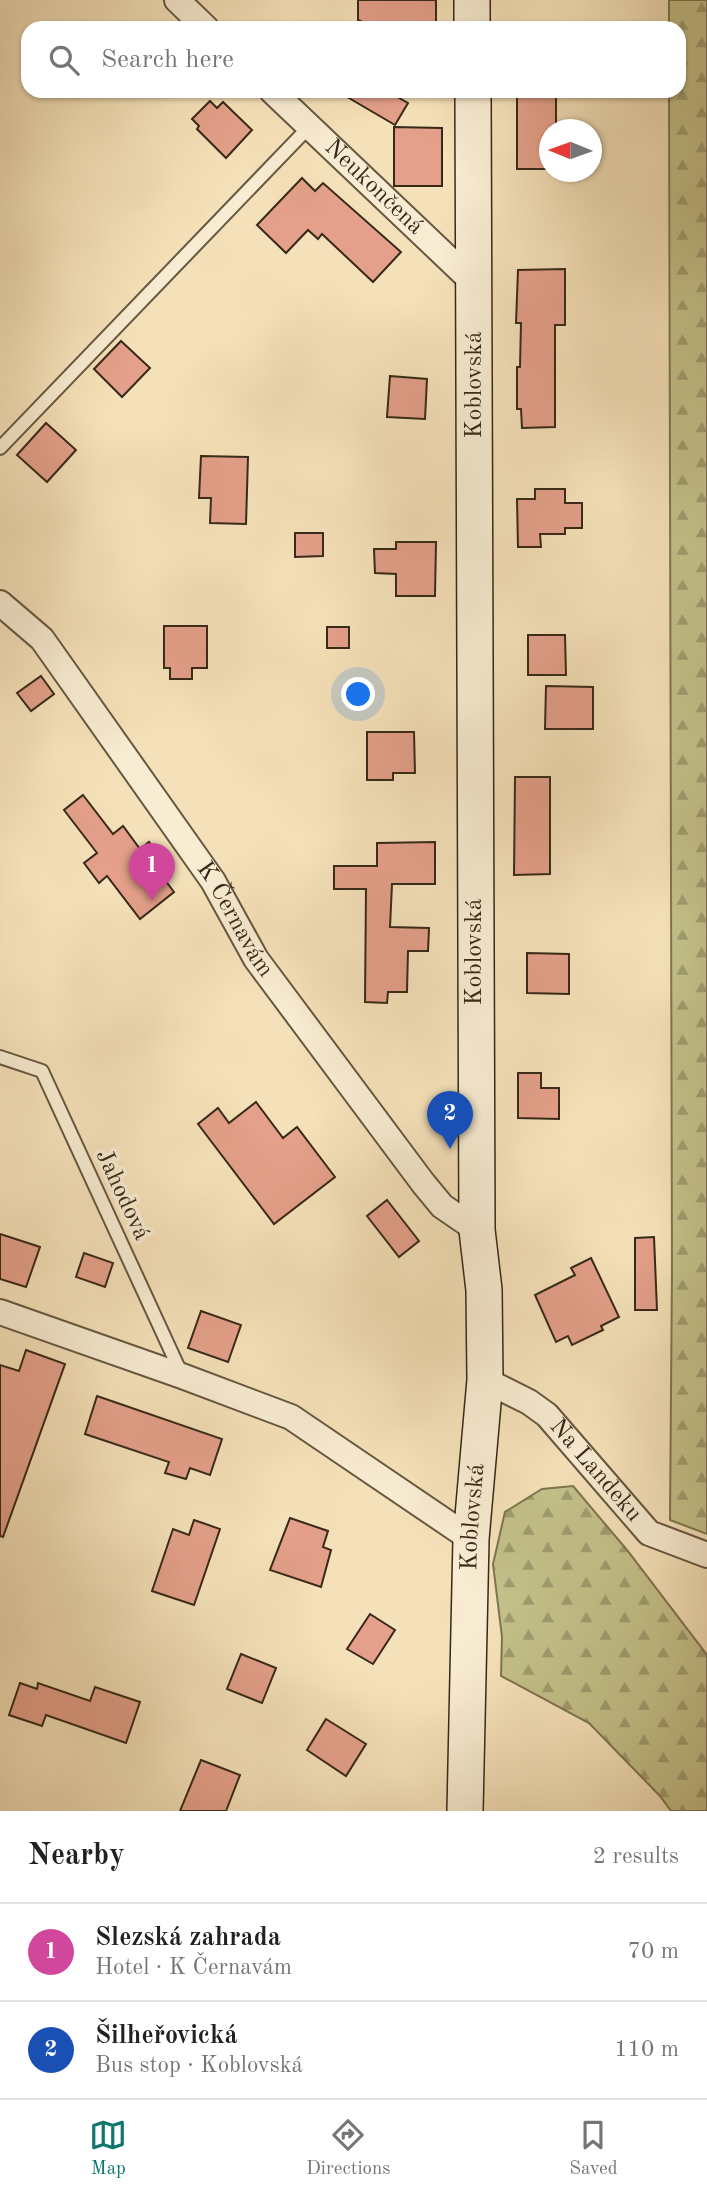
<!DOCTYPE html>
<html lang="en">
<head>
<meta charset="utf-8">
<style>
  body { margin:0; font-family:"Old Standard TT",serif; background:#f6f6f6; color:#202124 }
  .compass { position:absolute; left:539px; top:119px; width:63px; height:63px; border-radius:50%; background:#fff; box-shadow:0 2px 5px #0004; rotate:271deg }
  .you { position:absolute; left:359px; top:695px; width:24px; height:24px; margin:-18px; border:5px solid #fff; border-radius:50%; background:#1a73e8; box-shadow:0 0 0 10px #1a73e833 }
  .badge { display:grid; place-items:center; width:46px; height:46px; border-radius:50%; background:#0f766e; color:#fff; font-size:23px; font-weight:700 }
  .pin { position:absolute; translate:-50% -58px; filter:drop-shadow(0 2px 4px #0008) }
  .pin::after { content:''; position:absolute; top:37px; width:24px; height:21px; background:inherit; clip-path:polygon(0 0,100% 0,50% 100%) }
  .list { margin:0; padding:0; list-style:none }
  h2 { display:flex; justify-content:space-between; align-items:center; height:91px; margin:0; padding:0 28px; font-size:30px }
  h2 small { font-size:23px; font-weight:400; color:#757577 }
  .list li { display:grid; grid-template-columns:46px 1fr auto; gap:21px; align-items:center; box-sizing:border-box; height:98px; padding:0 28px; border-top:2px solid #e0e0e0 }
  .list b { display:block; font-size:26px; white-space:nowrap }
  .list p { margin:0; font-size:23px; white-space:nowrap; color:#757577 }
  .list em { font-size:23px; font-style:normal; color:#757577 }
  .icon { flex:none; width:38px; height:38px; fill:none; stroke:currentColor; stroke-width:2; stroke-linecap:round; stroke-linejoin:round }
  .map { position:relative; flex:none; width:707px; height:1811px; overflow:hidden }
  .search { position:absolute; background:#fff; box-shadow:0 2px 5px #0004; left:21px; right:21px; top:21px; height:77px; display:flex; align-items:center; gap:18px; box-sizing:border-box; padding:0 24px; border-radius:21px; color:#757577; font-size:26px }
  .sheet { height:287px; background:#fff }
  nav { display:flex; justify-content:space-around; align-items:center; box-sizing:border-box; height:98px; border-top:2px solid #e0e0e0; background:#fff; font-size:19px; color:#757577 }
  nav a { display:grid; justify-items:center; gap:4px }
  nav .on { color:#0f766e }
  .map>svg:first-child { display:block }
  .forest { fill:url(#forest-firs); stroke:#7e7550; stroke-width:2 }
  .building { fill:#e4a08a; stroke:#372917; stroke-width:2 }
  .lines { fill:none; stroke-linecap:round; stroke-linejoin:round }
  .lane-casing { stroke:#665740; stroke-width:16 }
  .street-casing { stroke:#665740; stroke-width:28 }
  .secondary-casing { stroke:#372917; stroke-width:38 }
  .lane { stroke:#f8ecd2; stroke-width:12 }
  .street { stroke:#f8ecd2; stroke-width:24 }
  .secondary { stroke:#f8ecd2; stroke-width:35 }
  .labels { text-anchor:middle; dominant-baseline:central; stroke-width:7; stroke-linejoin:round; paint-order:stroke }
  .street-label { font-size:24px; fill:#372917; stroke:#f8ecd2 }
</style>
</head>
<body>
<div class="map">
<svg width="707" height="1811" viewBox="0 0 707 1811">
  <defs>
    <pattern id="forest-firs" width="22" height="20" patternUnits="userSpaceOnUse" patternTransform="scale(1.75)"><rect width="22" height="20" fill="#c4c18a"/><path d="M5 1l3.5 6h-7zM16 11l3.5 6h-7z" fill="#a09d70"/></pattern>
  </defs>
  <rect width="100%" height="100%" fill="#f5e1b9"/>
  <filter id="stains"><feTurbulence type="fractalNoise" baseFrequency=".00286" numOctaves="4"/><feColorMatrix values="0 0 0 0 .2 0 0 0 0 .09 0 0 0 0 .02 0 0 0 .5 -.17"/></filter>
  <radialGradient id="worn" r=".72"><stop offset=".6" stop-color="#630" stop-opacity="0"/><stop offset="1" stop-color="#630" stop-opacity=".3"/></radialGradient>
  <g class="forest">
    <path d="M669 0H707V1534L670 1520 672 1269 669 91H679V28H669Z"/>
    <path d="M573 1486 627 1550 707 1655V1811H671L660 1796 589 1723 501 1676 502 1637 493 1564 505 1512 542 1489Z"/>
  </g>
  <g class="building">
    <path d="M358 0H436V28H376L358 20Z"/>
    <path d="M337 91H387L408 103 395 125Z"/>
    <path d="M531 91H556V130H550V169H517V95H531Z"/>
    <path d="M210 101 217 108 223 102 252 130 226 158 197 129 199 126 192 119Z"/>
    <path d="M394 127 442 128V186H394Z"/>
    <path d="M302 178 315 191 323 183 401 252 373 282 322 234 318 239 308 230 286 253 257 225Z"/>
    <path d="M565 269V325H555V427L522 428 521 409H517V367H520L521 323H516L518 270Z"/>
    <path d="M121 341 150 368 122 397 94 369Z"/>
    <path d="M390 376 427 379 425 419 387 417Z"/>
    <path d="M46 423 76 450 47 482 17 455Z"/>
    <path d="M201 456 248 457 246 524 210 523 211 498H199Z"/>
    <path d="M535 489H565V503H582V528H565V534H540L541 547H518L517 499H535Z"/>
    <path d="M295 533H323V556L295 557Z"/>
    <path d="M396 542H436L435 596H396V574L375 573 374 549H396Z"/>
    <path d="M164 626H207V668H192V679H170V668H164Z"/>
    <rect x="327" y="627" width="22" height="21"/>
    <path d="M528 635H565L566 675H528Z"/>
    <path d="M41 676 54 694 31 711 17 693Z"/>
    <path d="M546 686 593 687V729H545Z"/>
    <path d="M367 732H414L415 773H393V780H367Z"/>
    <path d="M515 777H550V874L514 875Z"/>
    <path d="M83 795 113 834 123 826 140 849 149 842 167 866 159 872 174 892 140 919 107 876 99 883 84 863 97 853 64 810Z"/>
    <path d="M435 842V884H392L390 927 429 928 428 951H408L407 992H388L387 1003 365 1002 366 889H334V866H377V843Z"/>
    <path d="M527 953 569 954V994L527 993Z"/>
    <path d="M518 1073H541V1088H559V1119L518 1118Z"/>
    <path d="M256 1102 283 1138 297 1127 335 1177 274 1224 198 1124 218 1108 229 1123Z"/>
    <path d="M387 1200 419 1241 399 1257 367 1216Z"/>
    <path d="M0 1234 40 1247 26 1287 0 1279Z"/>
    <path d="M654 1237 657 1310H635V1238Z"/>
    <path d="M84 1253 113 1263 105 1287 76 1277Z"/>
    <path d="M591 1258 619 1317 601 1326 603 1330 572 1345 568 1336 556 1342 535 1295 575 1275 571 1268Z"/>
    <path d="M201 1311 241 1325 228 1362 188 1348Z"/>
    <path d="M26 1350 65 1364 3 1537 0 1536V1365L19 1371Z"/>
    <path d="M97 1396 222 1439 210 1475 190 1468 186 1479 165 1473 169 1462 85 1434Z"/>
    <path d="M290 1518 328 1531 323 1547 331 1550 321 1587 270 1570Z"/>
    <path d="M194 1520 220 1529 194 1605 152 1591 173 1529 189 1535Z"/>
    <path d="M370 1614 395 1630 373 1664 347 1649Z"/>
    <path d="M241 1654 276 1668 262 1703 227 1689Z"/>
    <path d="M20 1683 37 1689 38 1683 90 1701 95 1687 140 1702 126 1743 46 1715 42 1726 9 1715Z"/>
    <path d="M326 1719 366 1744 346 1776 307 1750Z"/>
    <path d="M201 1760 240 1775 226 1811H180Z"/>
  </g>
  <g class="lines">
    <g class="lane-casing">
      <g id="lane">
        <path d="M0 448 309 127"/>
        <path d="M0 1057 42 1071 182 1375"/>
      </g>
    </g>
    <g class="street-casing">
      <g id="street">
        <path d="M177 0 206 28"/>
        <path id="s1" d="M272 91 475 284"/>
        <path id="s2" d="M0 603 42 639 213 881 256 959 423 1183 442 1206 477 1230"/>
        <path d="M0 1312 182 1376 291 1417 471 1539"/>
        <path id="s3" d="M485 1380 529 1402 547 1415 649 1533 707 1555"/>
      </g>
    </g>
    <g class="secondary-casing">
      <g id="secondary">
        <path d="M472 0V28"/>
        <path id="s4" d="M465 1811 471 1539 485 1380 484 1290 477 1230 473 91"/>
      </g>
    </g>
    <use href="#lane" class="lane"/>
    <use href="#street" class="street"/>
    <use href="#secondary" class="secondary"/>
  </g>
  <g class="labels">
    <g class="street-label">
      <text stroke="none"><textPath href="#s1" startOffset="140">Neukončená</textPath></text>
      <text transform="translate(475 385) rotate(-90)">Koblovská</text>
      <text stroke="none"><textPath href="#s2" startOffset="396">K Černavám</textPath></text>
      <text transform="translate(475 952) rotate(-90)">Koblovská</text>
      <text transform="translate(122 1195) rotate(65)">Jahodová</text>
      <text stroke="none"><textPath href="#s3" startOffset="145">Na Landeku</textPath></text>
      <text stroke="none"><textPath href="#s4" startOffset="294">Koblovská</textPath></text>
    </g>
  </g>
  <rect width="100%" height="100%" filter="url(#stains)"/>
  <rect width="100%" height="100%" fill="url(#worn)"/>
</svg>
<svg class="compass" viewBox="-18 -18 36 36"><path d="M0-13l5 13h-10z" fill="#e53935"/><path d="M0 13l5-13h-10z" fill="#757577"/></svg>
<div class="you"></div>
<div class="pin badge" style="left:152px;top:901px;background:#d1479c">1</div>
<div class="pin badge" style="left:450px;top:1149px;background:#1a4fb4">2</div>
<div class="search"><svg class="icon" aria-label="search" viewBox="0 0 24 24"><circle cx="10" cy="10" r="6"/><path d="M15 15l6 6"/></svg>Search here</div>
</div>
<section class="sheet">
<h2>Nearby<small>2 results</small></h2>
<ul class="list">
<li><span class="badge" style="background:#d1479c">1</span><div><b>Slezská zahrada</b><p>Hotel · K Černavám</p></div><em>70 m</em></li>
<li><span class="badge" style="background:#1a4fb4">2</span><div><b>Šilheřovická</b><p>Bus stop · Koblovská</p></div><em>110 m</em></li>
</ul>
</section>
<nav>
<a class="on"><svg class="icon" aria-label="map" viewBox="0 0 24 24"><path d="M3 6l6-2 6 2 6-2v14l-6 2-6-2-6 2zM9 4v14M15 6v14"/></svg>Map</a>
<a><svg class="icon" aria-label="directions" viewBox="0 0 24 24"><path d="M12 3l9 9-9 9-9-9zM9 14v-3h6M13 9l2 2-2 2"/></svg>Directions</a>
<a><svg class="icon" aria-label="saved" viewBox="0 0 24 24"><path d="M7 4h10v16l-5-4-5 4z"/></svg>Saved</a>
</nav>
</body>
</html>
